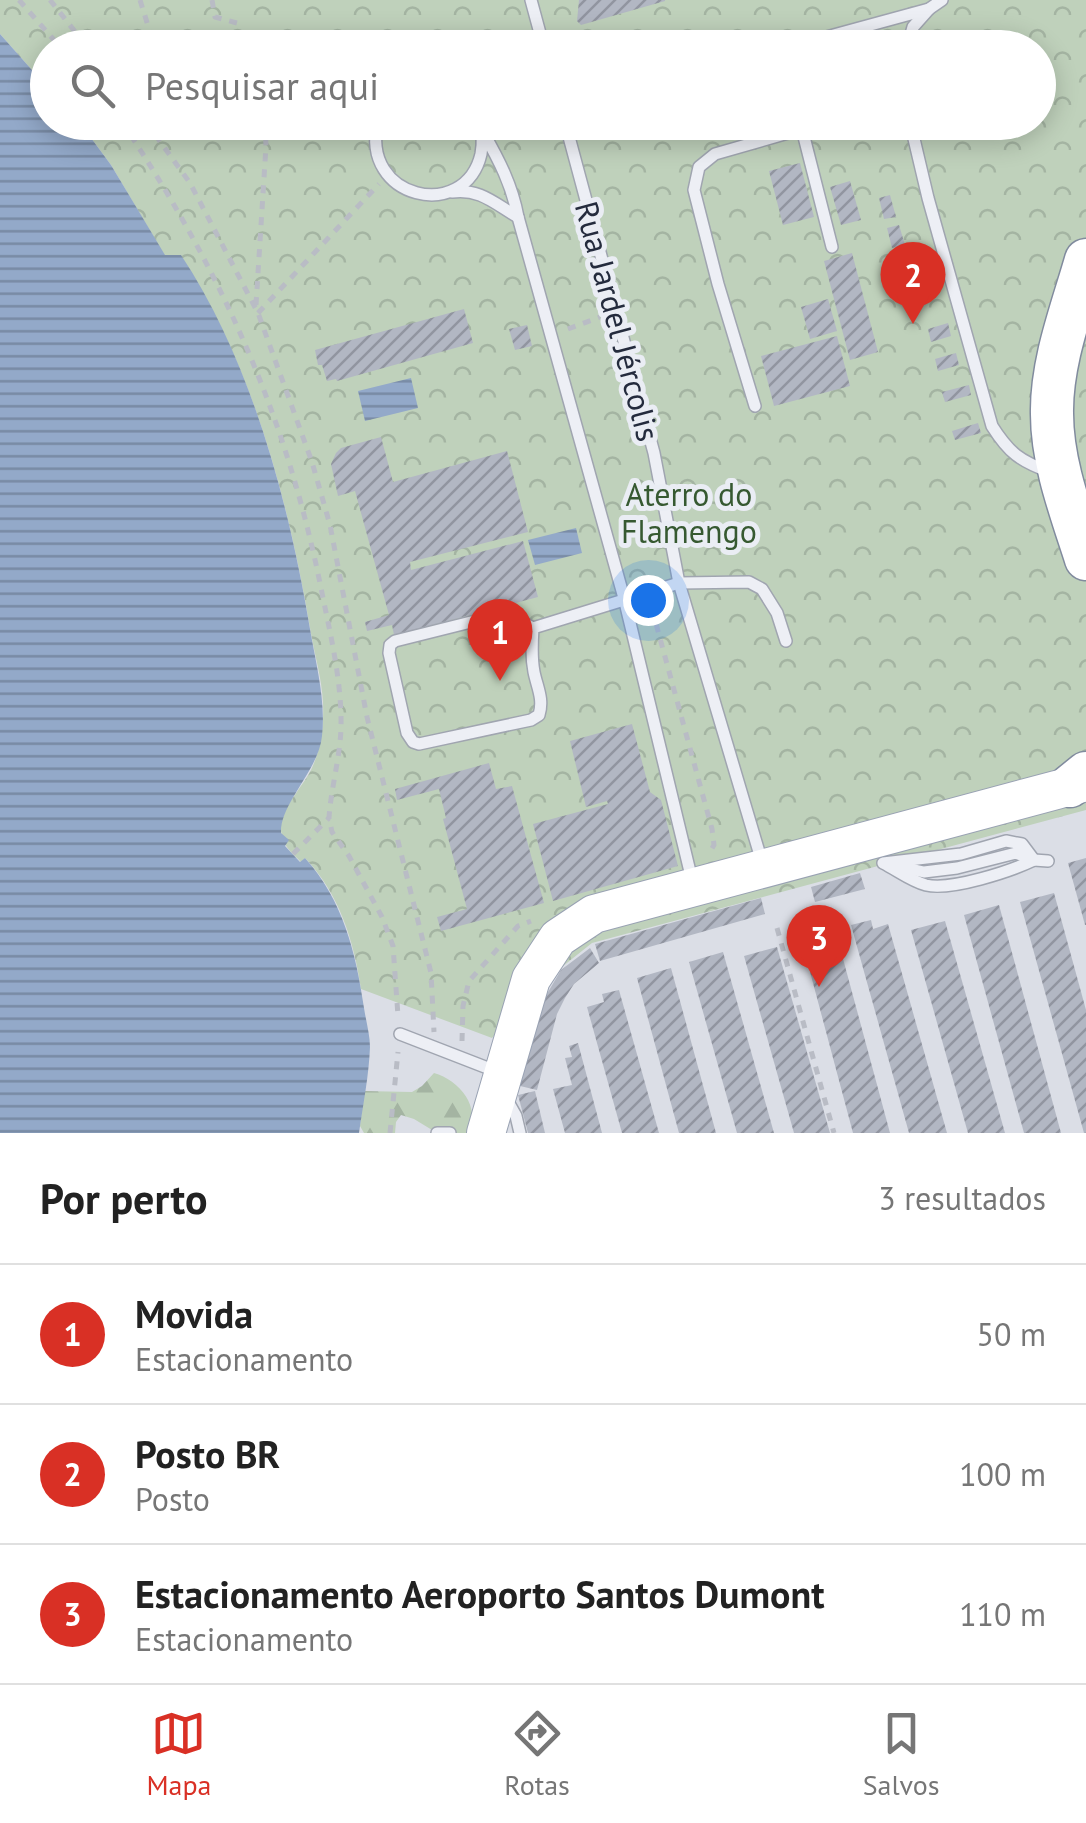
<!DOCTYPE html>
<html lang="pt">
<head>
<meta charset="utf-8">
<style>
  body { margin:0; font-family:"PT Sans",sans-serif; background:#f6f6f6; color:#222 }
  .you { position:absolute; left:648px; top:600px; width:35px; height:35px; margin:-25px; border:8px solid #fff; border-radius:50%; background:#1a73e8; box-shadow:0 0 0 15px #1a73e833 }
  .badge { display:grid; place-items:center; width:65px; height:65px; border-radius:50%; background:#d93025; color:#fff; font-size:32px; font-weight:700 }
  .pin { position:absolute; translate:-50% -82px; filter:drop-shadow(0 2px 5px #0008) }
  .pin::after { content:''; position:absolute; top:52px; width:35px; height:30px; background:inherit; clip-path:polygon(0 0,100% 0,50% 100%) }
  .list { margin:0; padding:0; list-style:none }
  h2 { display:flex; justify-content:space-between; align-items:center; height:130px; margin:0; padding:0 40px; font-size:42px }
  h2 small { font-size:32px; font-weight:400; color:#767676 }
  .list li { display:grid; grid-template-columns:65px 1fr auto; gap:30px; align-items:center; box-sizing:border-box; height:140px; padding:0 40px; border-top:2px solid #e0e0e0 }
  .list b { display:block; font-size:38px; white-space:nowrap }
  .list p { margin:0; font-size:32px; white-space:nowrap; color:#767676 }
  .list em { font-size:32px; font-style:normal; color:#767676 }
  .icon { flex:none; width:55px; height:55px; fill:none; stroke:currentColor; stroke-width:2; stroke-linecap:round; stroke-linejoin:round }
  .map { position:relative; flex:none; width:1086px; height:1133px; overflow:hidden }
  .search { position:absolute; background:#fff; box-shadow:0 5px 25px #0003; left:30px; right:30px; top:30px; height:110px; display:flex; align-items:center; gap:25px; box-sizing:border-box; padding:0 35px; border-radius:55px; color:#767676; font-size:38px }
  .sheet { height:550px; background:#fff }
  nav { display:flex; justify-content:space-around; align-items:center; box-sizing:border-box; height:140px; border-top:2px solid #e0e0e0; background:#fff; font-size:28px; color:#767676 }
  nav a { display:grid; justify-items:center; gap:5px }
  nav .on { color:#d93025 }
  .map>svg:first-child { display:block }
  .forest { fill:url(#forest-firs) }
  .park { fill:url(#park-crowns) }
  .water { fill:url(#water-rules) }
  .building { fill:url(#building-hatch) }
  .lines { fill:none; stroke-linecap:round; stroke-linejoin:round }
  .lane-casing { stroke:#a0a5b0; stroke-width:14 }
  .primary-casing { stroke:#99a2b3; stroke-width:40 }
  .highway-casing { stroke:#818b9e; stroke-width:45 }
  .path { stroke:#b9bcc5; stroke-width:5; stroke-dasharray:8 8; stroke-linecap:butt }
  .lane { stroke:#edeff5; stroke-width:11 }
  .primary { stroke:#fff; stroke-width:38 }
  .highway { stroke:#fff; stroke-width:42 }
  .labels { text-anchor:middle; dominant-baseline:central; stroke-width:10; stroke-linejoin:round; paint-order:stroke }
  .street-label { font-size:32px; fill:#242b3d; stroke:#eaedf4 }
  .park-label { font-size:32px; fill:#365931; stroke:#eaedf4 }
</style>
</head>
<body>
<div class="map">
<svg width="1086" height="1133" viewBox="0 0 1086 1133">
  <defs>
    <pattern id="forest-firs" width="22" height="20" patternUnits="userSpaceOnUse" patternTransform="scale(2.5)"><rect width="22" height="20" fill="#bfd1bb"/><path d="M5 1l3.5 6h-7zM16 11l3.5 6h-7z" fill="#a4b4a2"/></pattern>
    <pattern id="park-crowns" width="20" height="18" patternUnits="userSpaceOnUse" patternTransform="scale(2.5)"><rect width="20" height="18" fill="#bfd1bb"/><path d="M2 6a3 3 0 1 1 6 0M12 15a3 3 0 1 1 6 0" fill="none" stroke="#a4b4a2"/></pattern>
    <pattern id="water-rules" width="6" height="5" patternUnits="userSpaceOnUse" patternTransform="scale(2.5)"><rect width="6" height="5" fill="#93a9c9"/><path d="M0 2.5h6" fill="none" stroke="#788aa4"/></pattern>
    <pattern id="building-hatch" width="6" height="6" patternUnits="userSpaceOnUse" patternTransform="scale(2.5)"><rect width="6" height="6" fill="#b2b7c3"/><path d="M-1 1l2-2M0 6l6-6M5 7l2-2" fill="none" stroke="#9195a0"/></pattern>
  </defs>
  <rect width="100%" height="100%" fill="#dbdee6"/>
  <path class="forest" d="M434 1073C459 1080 483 1108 467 1133H437L414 1119 401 1115 396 1122 395 1133H364L360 1126 364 1091 412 1092 422 1086Z"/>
  <path class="park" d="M0 0H1086V810L592 943 543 982 492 1038 361 989C354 941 339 893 305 858L301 862C291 852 282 845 281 831 279 810 302 788 311 770 321 749 324 727 323 703 322 678 314 653 310 628 288 499 253 367 181 256H165L111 165 80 123 1038 122V48H48L47 87 0 34Z"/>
  <g class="water">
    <path d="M0 34 47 87 48 122 80 123 111 165 165 255H181C252 362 289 504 310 629 316 665 326 700 322 736 319 770 280 803 281 833L289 840 285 846 300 862 305 858C343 900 356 953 364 1008 366 1021 370 1035 370 1047 369 1075 363 1105 359 1133H0Z"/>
    <path d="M411 378 418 408 365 421 358 391Z"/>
    <path d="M576 528 582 553 535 565 528 540Z"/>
  </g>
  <g class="building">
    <path d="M579 0H665V1L581 25 577 21Z"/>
    <path d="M800 163 814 217 783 225 769 171Z"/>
    <path d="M850 181 861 220 841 225 830 187Z"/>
    <path d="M890 195 896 217 884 219 879 198Z"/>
    <path d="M899 225 905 245 892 248 887 228Z"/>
    <path d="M906 252 912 276 902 279 895 255Z"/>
    <path d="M852 253 878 352 850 360 824 261Z"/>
    <path d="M828 299 837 331 810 339 801 307Z"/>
    <path d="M464 309 473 343 337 381 336 379 327 381 322 365H318L315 350Z"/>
    <path d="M948 323 951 336 931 342 928 329Z"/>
    <path d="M527 325 532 346 515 350 509 329Z"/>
    <path d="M837 336 850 386 774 406 761 356Z"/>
    <path d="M956 353 959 365 938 371 935 359Z"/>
    <path d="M969 385 971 395 945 402 942 392Z"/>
    <path d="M978 423 981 433 955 440 952 431Z"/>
    <path d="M381 437 393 482 507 451 528 532 410 562 411 570 523 541 538 597 394 635 392 625 367 631 365 622 389 615 355 491 338 496 331 464 336 453 341 448Z"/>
    <path d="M632 724 650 792 661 800 678 866 553 901 533 824 608 804 607 801 586 807 570 741Z"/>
    <path d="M489 763 496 789 512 786 544 903 441 931 437 917 467 909 443 819 446 818 439 789 397 800 395 789Z"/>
    <path d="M1086 858V925H1085L1068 863Z"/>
    <path d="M860 873 865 889 815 902 811 887Z"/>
    <path d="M1054 893 1086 1010V1133H1084L1020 902Z"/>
    <path d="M761 898 765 914 600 961 595 944Z"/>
    <path d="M999 905 1061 1133H1024L964 915Z"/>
    <path d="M871 920 873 929 888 924 947 1133H909L851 925Z"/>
    <path d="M945 921 1005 1133H968L911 930Z"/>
    <path d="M835 929 890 1133H853L801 938Z"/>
    <path d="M777 947 830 1133H794L744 956Z"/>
    <path d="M590 948 599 963 574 984 565 998 557 1014 537 1090 520 1086 541 1004 561 970Z"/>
    <path d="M723 952 774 1133H737L689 962Z"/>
    <path d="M671 968 716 1133H679L637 978Z"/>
    <path d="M619 990 659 1133H622L587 1007 604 1002 602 994Z"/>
    <path d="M578 1043 602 1133H565L553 1089 572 1085 565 1058 572 1057 569 1046Z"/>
    <path d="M535 1091 545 1133H528L518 1095Z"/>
  </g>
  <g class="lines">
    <g class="lane-casing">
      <g id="lane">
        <path d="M531 0 544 48"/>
        <path d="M786 48 929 9 942 0"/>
        <path d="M907 48 913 27 929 9"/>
        <path d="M378 122C359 199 465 223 481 154 483 143 483 133 479 122"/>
        <path d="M565 122 654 453 679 583 762 862"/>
        <path d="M820 122 802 129 832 247"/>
        <path d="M910 122 928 198 992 426C1009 453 1020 461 1050 472"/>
        <path d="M452 192C480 188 495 204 518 217 512 185 499 160 483 132"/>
        <path d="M518 217 624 598 692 880"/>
        <path d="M755 406 718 284 694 190 699 167 715 154 802 129"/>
        <path d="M533 628C532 643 531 657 534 672 537 687 544 699 539 715L531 720 419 744 413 742 407 733 389 653 390 645 395 641 499 615 511 616 533 628 679 583 749 582 762 589 777 613 786 641"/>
        <path d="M1006 841 1022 844 1034 860C1011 871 951 891 926 885 911 881 897 870 883 863L961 854Z"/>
        <path d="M901 867 924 872 957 868 1016 853 1034 860 1048 861"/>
        <path d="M400 1034 498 1072"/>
        <path d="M507 1100 516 1116 520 1133"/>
        <path d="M437 1133H450"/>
      </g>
    </g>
    <g class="primary-casing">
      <path id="primary" d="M486 1133 531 979 558 938 594 914 1086 782"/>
    </g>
    <g class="highway-casing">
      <g id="highway">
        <path d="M1086 260C1072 309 1051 362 1052 414 1052 463 1071 512 1086 559"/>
        <path d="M1070 786 1086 773"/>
      </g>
    </g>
    <g class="path">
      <path d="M19 0 61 48"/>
      <path d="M50 0 88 48"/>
      <path d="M140 0 155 48"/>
      <path d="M212 0 215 17 237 23 245 48"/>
      <path d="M723 48 778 32"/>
      <path d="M122 122C222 272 287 416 322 593 331 637 342 683 341 728 340 758 331 788 329 818L332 832 349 856 382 917 393 946 398 1016"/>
      <path d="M146 122 190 183 258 313 312 462 330 525 367 717 431 973 434 1032"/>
      <path d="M256 305 266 146 265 122"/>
      <path d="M258 313 379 184"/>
      <path d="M568 329 600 317"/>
      <path d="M652 609 712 829 714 845 711 850"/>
      <path d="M293 854 329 818"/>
      <path d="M777 928 834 1133"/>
      <path d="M462 1041 463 1006 469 981 518 926 531 921"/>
      <path d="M390 1133 398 1052"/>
    </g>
    <use href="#lane" class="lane"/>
    <use href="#primary" class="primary"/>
    <use href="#highway" class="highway"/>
  </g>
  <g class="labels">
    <g class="street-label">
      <text transform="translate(618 321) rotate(75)">Rua Jardel Jércolis</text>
    </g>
    <g class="park-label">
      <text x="689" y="494">Aterro do<tspan x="689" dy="37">Flamengo</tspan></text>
    </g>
  </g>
</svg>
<div class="you"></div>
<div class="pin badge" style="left:500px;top:681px">1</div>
<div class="pin badge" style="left:913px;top:324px">2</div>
<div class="pin badge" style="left:819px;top:987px">3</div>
<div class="search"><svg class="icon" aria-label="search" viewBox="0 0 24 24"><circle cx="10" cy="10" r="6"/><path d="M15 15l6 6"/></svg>Pesquisar aqui</div>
</div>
<section class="sheet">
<h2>Por perto<small>3 resultados</small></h2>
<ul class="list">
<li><span class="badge">1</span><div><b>Movida</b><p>Estacionamento</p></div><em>50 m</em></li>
<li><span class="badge">2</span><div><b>Posto BR</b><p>Posto</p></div><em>100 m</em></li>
<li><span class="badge">3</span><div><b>Estacionamento Aeroporto Santos Dumont</b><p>Estacionamento</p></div><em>110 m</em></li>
</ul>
</section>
<nav>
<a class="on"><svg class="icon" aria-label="map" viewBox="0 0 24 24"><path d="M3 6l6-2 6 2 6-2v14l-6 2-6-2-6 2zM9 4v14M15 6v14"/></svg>Mapa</a>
<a><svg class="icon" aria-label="directions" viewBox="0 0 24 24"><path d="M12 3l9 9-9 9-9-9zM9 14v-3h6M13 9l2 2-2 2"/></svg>Rotas</a>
<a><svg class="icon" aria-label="saved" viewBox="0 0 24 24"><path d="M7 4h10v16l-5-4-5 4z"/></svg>Salvos</a>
</nav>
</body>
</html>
